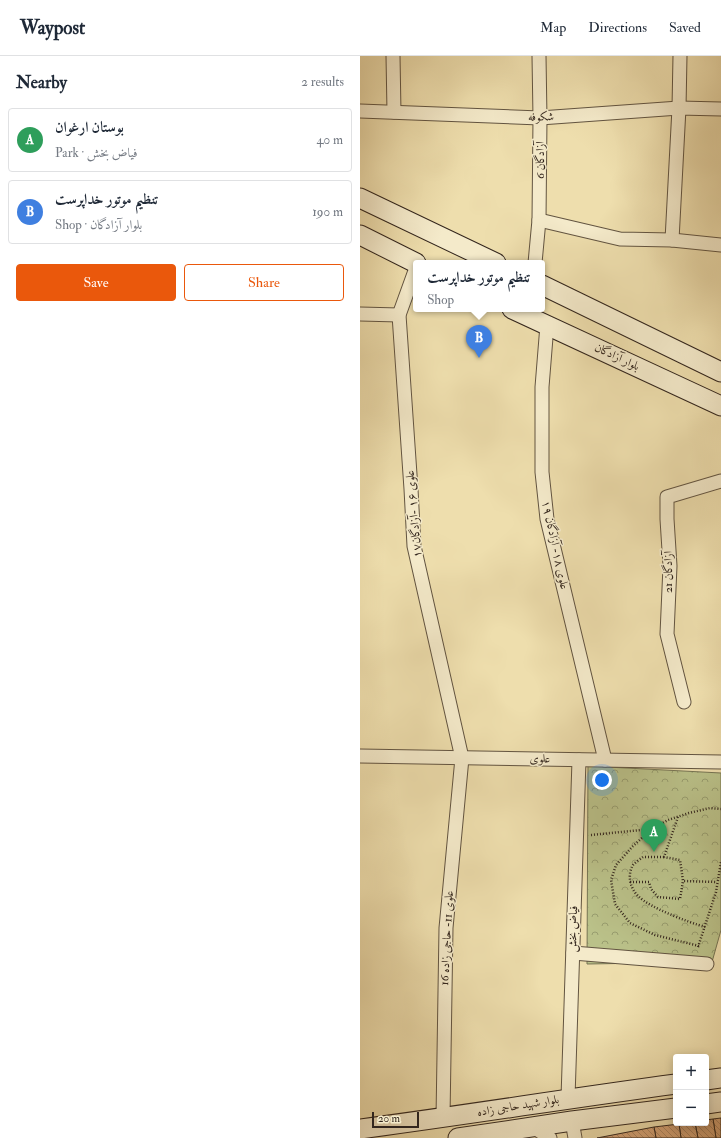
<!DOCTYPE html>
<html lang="en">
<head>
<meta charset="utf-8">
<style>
  body { margin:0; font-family:"IM FELL Double Pica",Amiri,serif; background:#f6f6f7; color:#1f2937 }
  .controls { position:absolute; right:12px; bottom:12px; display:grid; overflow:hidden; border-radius:4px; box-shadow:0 2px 10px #0003 }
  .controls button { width:36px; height:36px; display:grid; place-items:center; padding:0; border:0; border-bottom:1px solid #e0e1e3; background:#fff; color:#1f2937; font:20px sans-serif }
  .scale { position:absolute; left:12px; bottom:10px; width:47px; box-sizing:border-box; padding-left:4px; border:2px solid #33261d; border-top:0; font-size:11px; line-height:14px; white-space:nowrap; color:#33261d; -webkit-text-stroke:3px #f4eaca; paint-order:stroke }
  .you { position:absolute; left:242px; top:724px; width:14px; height:14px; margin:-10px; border:3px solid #fff; border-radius:50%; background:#1a73e8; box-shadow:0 0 0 6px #1a73e833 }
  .badge { display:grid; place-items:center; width:26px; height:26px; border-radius:50%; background:#ea580c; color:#fff; font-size:13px; font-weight:700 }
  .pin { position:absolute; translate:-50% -33px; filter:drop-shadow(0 1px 2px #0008) }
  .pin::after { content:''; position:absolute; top:21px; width:14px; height:12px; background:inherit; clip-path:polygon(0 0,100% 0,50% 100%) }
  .popup { position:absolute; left:53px; top:204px; width:132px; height:52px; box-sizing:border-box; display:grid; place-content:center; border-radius:4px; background:#fff; filter:drop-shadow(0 1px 3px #0005); font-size:13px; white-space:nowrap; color:#747a83 }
  .popup b { font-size:15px; color:#1f2937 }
  .popup::after { content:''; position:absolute; left:50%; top:100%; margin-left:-8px; border:8px solid transparent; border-top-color:#fff }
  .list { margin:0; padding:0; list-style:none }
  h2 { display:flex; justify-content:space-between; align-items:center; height:52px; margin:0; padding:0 16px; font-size:17px }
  h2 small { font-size:13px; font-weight:400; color:#747a83 }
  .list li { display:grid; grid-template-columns:26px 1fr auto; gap:12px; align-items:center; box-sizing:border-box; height:64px; margin:0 8px 8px; padding:0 8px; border:1px solid #e0e1e3; border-radius:4px }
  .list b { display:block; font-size:15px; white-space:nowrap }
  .list p { margin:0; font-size:13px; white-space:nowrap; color:#747a83 }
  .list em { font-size:13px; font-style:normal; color:#747a83 }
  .actions { display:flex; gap:8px; padding:12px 16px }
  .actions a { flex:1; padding:9px 0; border:1px solid #ea580c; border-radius:4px; text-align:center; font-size:14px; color:#ea580c }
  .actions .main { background:#ea580c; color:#fff }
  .map { position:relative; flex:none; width:361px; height:1082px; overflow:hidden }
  header { display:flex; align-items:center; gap:24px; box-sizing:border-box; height:56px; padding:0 20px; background:#fff; border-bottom:1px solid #e0e1e3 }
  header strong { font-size:19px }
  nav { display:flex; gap:22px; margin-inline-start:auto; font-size:14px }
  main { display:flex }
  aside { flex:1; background:#fff }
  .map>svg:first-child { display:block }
  .park { fill:url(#park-crowns); stroke:#767453 }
  .building { fill:url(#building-back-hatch); stroke:#33261d }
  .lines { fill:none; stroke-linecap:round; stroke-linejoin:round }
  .street-casing { stroke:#625441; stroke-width:15 }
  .secondary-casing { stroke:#33261d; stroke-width:21 }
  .path { stroke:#33261d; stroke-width:2.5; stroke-dasharray:1 2; stroke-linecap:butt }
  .street { stroke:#f4eaca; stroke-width:13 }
  .secondary { stroke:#f4eaca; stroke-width:19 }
  .labels { text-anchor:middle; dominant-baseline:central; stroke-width:3; stroke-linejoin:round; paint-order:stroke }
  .street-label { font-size:12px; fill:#33261d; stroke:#f4eaca }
</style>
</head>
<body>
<header>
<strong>Waypost</strong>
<nav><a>Map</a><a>Directions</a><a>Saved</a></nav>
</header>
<main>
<aside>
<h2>Nearby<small>2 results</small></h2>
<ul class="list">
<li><span class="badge" style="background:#2e9e5b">A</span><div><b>بوستان ارغوان</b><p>Park · فیاض بخش</p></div><em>40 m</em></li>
<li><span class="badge" style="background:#3f7fe0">B</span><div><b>تنظیم موتور خداپرست</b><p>Shop · بلوار آزادگان</p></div><em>190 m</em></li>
</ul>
<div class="actions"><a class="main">Save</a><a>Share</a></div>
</aside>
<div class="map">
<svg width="361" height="1082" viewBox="0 0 361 1082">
  <defs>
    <pattern id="park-crowns" width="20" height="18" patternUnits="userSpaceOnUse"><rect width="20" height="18" fill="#bac189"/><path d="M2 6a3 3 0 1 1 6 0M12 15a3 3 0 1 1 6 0" fill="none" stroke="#989d6f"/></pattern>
    <pattern id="building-back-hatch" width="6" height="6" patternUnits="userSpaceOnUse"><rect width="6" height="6" fill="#d5a376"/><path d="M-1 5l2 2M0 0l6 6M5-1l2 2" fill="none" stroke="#ad8560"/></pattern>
  </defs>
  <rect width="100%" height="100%" fill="#eedead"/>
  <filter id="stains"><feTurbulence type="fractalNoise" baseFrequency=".005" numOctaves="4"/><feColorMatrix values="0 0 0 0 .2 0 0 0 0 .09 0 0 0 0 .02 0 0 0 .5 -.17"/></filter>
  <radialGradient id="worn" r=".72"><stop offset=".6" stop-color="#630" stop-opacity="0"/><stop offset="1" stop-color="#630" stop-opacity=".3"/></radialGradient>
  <path class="park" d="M228 710 361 717V874L352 906 227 908Z"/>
  <g class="building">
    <path d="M361 1062V1082H356L353 1063Z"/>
    <path d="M353 1063 356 1082H338L335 1067H346V1064Z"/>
    <path d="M325 1067H335L338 1082H321L319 1068Z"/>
    <path d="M319 1068 321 1082H296L294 1071Z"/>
    <path d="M294 1071 296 1082H237Z"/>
  </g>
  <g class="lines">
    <g class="street-casing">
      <g id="street">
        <path d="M33 0 34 56"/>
        <path d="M0 55 180 62 319 52 361 53"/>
        <path d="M179 164 260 183 312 184 361 189"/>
        <path d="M312 184 319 52 320 0"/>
        <path d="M175 207 179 164 180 62 179 0"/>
        <path d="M56 212 39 259 51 433 54 490 102 702 86 872 83 1062"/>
        <path d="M0 258 39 259"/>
        <path d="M187 269 182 331V416L187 463 245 704"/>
        <path d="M324 646 307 578 310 510 307 463V441L361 425"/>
        <path d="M0 700 361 706"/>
        <path d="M213 897 347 908"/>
        <path d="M208 1042 219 704"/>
        <path d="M212 1065 215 1082"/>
        <path d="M173 1071 190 1082"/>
      </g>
    </g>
    <g class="secondary-casing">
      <g id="secondary">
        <path d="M0 142 136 207"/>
        <path d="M0 179 56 207"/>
        <path d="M182 229 361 316"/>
        <path d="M152 253 361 350"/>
        <path d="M346 1024 361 1022"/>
        <path d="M346 1048 361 1046"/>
        <path d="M0 1073C106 1059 211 1042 316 1028"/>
        <path d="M98 1082 212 1065 316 1052"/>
      </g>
    </g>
    <g class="path">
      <path d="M318 761 304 801 320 804 323 825 357 826"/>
      <path d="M231 779 291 773"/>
      <path d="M304 801H283C280 803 276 806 273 809 267 819 270 832 278 840 290 852 328 866 345 871"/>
      <path d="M270 826H289L291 833 298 841 320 843 323 825"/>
      <path d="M339 890 295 879 270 867 255 848 251 824 256 809 272 791 292 773 308 764 329 757 350 752 361 753"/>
      <path d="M338 891 356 836 361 806"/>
    </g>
    <use href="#street" class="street"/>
    <use href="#secondary" class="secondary"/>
  </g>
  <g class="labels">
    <g class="street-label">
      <text transform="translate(181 61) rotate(-1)">شکوفه</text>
      <text transform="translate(180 104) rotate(-90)">آزادگان 6</text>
      <text transform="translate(257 301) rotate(25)">بلوار آزادگان</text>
      <text transform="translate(54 458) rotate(-95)">علوی ۱۶ -آزادگان۱۷</text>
      <text transform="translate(195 489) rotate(78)">علوی ۱٨- آزادگان ۱۹</text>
      <text transform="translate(308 516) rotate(-90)">آزادگان 21</text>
      <text transform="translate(180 703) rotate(1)">علوی</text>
      <text transform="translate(213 873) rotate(-88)">فیاض بخش</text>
      <text transform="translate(87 882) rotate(-87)">علوی 11- حاجی زاده 16</text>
      <text transform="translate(158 1050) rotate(-9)">بلوار شهید حاجی زاده</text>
    </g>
  </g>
  <rect width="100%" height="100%" filter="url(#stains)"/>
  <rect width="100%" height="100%" fill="url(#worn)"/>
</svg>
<div class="controls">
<button>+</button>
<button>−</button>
</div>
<div class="scale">20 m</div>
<div class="you"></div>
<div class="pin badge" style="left:294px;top:796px;background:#2e9e5b">A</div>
<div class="pin badge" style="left:119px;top:302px;background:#3f7fe0">B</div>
<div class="popup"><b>تنظیم موتور خداپرست</b>Shop</div>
</div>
</main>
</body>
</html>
